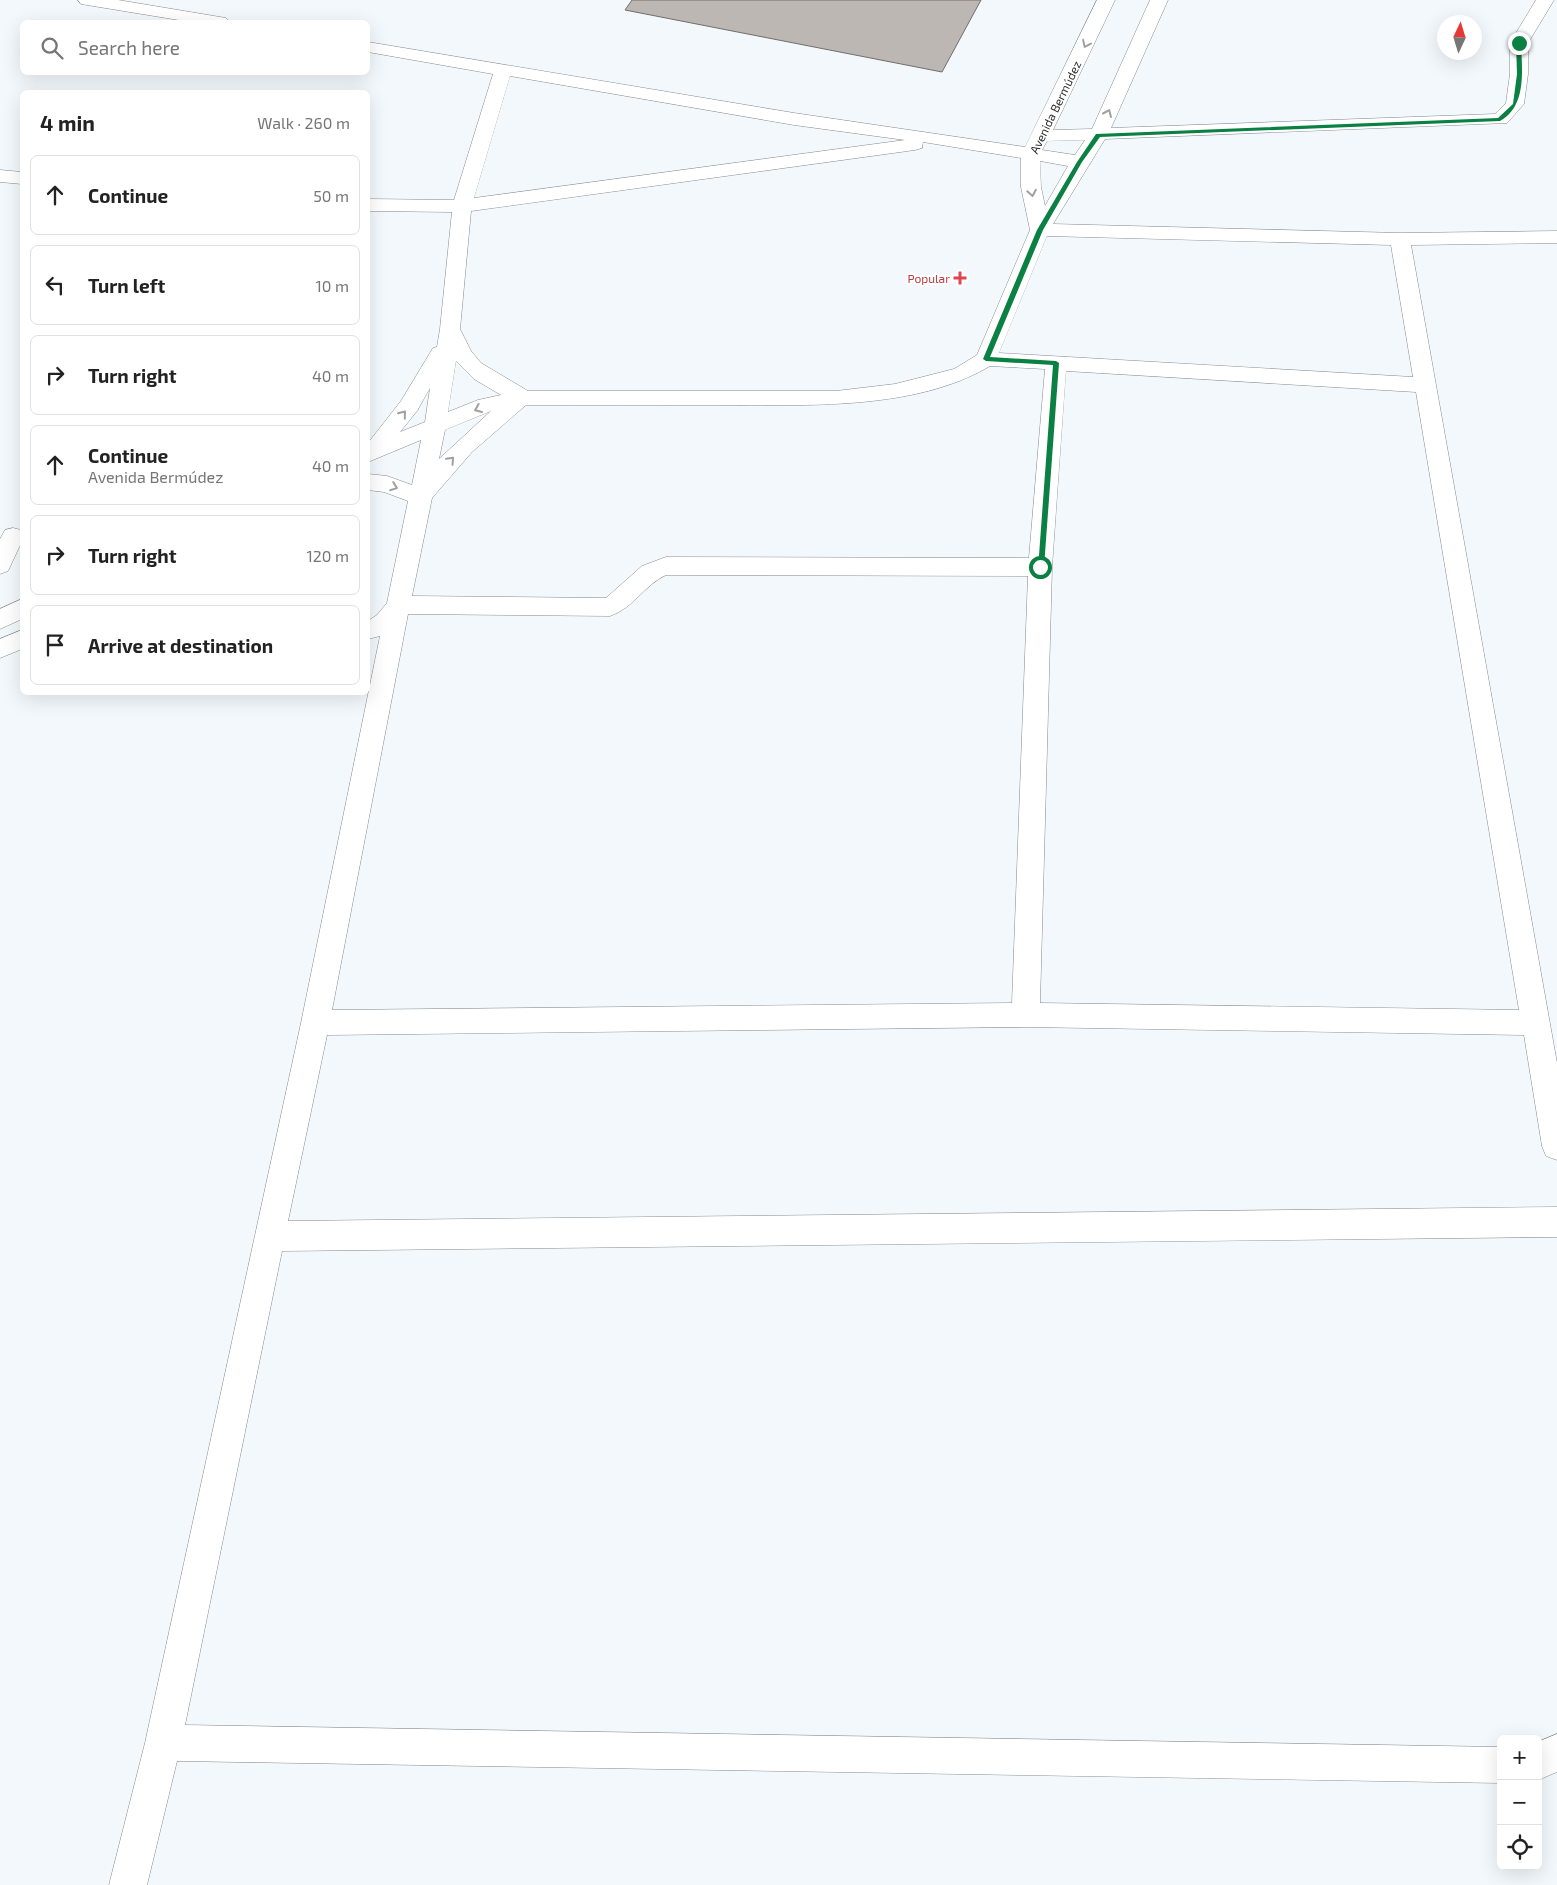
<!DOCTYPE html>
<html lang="en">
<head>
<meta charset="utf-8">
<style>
  body { margin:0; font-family:"Exo 2",sans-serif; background:#f2f2f2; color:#222 }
  .controls { position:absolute; right:15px; bottom:15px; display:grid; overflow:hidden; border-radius:8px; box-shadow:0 5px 20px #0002 }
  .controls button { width:45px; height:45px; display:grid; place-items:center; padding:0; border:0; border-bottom:1px solid #e0e0e0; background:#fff; color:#222; font:25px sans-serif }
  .compass { position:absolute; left:1437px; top:15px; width:45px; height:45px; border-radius:50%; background:#fff; box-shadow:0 5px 20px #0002; rotate:4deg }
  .stop { position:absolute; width:15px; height:15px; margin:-11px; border:4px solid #0b8043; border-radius:50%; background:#fff }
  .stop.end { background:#0b8043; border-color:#fff; box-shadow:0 1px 5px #0008 }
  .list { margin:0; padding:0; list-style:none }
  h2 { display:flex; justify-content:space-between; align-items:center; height:65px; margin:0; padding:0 20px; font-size:21px }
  h2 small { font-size:16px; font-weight:400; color:#767676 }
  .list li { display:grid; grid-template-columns:32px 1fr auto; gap:15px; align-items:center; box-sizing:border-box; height:80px; margin:0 10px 10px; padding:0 10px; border:1px solid #e0e0e0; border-radius:8px }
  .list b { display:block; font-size:19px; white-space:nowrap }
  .list p { margin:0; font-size:16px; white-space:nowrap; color:#767676 }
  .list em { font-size:16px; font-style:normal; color:#767676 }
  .icon { flex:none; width:28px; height:28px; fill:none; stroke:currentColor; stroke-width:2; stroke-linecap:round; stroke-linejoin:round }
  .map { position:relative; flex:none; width:1557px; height:1885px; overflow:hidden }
  .search { position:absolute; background:#fff; box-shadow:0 5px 20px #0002; left:20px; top:20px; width:350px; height:55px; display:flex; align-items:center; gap:12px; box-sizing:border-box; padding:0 18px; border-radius:8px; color:#767676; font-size:19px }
  .panel { position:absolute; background:#fff; box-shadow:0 5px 20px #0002; left:20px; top:90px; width:350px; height:605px; border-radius:8px }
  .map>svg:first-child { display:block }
  .building { fill:#bcb7b3; stroke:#716d69 }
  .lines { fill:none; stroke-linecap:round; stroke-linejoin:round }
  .minor-casing { stroke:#85898d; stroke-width:1 }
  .minor { fill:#fff; fill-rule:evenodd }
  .oneway { stroke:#a0a0a1 }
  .route { fill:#0b8043 }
  .health-dot { fill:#e0444e; stroke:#fff; stroke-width:2 }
  .labels { text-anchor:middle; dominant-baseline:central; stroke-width:4; stroke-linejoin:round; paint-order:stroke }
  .far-street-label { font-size:12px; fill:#2b2c2e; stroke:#fff }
  .far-health-label { font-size:12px; fill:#be3a42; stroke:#fff; text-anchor:end }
</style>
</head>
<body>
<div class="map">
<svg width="1557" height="1885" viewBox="0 0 1557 1885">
  <rect width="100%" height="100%" fill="#f3f8fc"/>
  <path class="building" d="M632 0H981L942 72 625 10Z"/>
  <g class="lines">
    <g class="minor-casing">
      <g id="minor">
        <path d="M78 0H118L226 18 229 22H191L87 5 81 4Z"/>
        <path d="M1097 0H1115L1053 130 1092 129 1150 0H1168L1111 128 1495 114 1506 103 1510 74V43L1536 0H1554L1528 43V74L1524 104 1507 123 1105 139 1053 224 1400 233 1557 231V243L1411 245 1557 1063V1160L1546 1156 1542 1146 1524 1035 1026 1027 327 1035 288 1221 1557 1207V1237L282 1251 185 1725 1501 1747V1783L177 1761 147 1885H109L145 1743 301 1023 380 636 368 639V621L377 615 387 603 408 501 384 492 368 490V474L387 476 412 485 421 440 368 462V443L401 401 433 348 437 347 440 329 452 212 368 211V199L454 200 493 74 368 52V42L794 113 1025 147ZM510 76 794 125 905 140 474 198ZM1085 140 1075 155 1042 150 1047 141ZM923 142 1021 158V187L1030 230 977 355 954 369 895 384 836 391H528L481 363 471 351 460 329 471 211 915 150 922 148ZM1040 161 1068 166 1045 206 1041 187ZM1047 236 1391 245 1413 377 999 353ZM456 361 474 379 501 395 478 400 448 412ZM990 366 1045 369 1029 558 666 557 642 566 606 598 412 596 432 498 472 452 526 405C591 405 655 405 719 405 804 405 915 411 990 366ZM1066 371 1416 392 1519 1010 1040 1003 1052 567ZM430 388 425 422 400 432 417 411ZM491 411 439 459 445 430ZM666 575 1028 576 1012 1003 332 1010 408 614 610 616C634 608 644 585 666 575Z"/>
        <path d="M0 170 22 172V184L0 182Z"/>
        <path d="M13 528 21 530 22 541 8 571 0 574V539L5 530Z"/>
        <path d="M22 599V619L0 629V609Z"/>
        <path d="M22 630V649L0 658V639Z"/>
        <path d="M1557 1734V1772L1538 1780V1742Z"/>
      </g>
    </g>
    <use href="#minor" class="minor"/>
  </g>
  <defs><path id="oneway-chevron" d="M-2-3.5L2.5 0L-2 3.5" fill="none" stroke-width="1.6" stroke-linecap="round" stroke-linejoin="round" transform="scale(1.25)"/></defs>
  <g class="oneway">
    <use href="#oneway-chevron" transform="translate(1086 44) rotate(115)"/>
    <use href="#oneway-chevron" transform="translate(1108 113) rotate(-66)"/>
    <use href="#oneway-chevron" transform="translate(1032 193) rotate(80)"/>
    <use href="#oneway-chevron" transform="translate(478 409) rotate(157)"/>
    <use href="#oneway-chevron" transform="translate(403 414) rotate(-51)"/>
    <use href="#oneway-chevron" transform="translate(451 460) rotate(-47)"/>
    <use href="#oneway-chevron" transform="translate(394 487) rotate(21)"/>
  </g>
  <path class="route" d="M1519 41 1521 43C1522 70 1527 106 1500 121L1100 137 1082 162 1043 230 990 357 1056 361 1059 363 1044 567 1038 569 1053 365 986 361 983 359 1037 230 1077 162 1096 134 1498 118 1513 104 1517 74 1516 43Z"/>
  <path class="health-dot" d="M957.5 270.5h5v5h5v5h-5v5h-5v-5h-5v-5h5z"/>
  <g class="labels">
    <g class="far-street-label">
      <text transform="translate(1055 107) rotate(-64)">Avenida Bermúdez</text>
    </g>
    <g class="far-health-label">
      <text x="950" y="278">Popular</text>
    </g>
  </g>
</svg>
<div class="controls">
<button>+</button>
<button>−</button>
<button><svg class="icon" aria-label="locate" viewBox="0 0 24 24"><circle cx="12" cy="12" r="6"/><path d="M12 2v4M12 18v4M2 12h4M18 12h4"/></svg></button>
</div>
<svg class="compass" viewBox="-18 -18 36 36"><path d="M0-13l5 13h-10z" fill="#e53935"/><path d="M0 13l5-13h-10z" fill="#767676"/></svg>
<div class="stop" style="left:1040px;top:567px"></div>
<div class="stop end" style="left:1519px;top:43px"></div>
<div class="search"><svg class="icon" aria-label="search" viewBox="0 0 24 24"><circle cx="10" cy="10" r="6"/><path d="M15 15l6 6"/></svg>Search here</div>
<section class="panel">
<h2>4 min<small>Walk · 260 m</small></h2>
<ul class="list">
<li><svg class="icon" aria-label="ahead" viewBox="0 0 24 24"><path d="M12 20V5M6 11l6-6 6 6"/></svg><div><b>Continue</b></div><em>50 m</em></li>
<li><svg class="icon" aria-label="left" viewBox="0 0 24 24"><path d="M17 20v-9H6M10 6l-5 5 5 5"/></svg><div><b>Turn left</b></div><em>10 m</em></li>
<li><svg class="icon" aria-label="right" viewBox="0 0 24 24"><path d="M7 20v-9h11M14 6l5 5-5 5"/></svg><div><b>Turn right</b></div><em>40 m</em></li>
<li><svg class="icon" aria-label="ahead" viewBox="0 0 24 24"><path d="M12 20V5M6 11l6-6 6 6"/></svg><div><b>Continue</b><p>Avenida Bermúdez</p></div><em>40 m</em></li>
<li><svg class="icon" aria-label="right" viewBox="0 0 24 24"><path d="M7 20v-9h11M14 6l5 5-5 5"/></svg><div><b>Turn right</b></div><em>120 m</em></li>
<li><svg class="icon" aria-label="arrive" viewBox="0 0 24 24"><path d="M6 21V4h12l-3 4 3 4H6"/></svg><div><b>Arrive at destination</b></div></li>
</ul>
</section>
</div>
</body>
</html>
